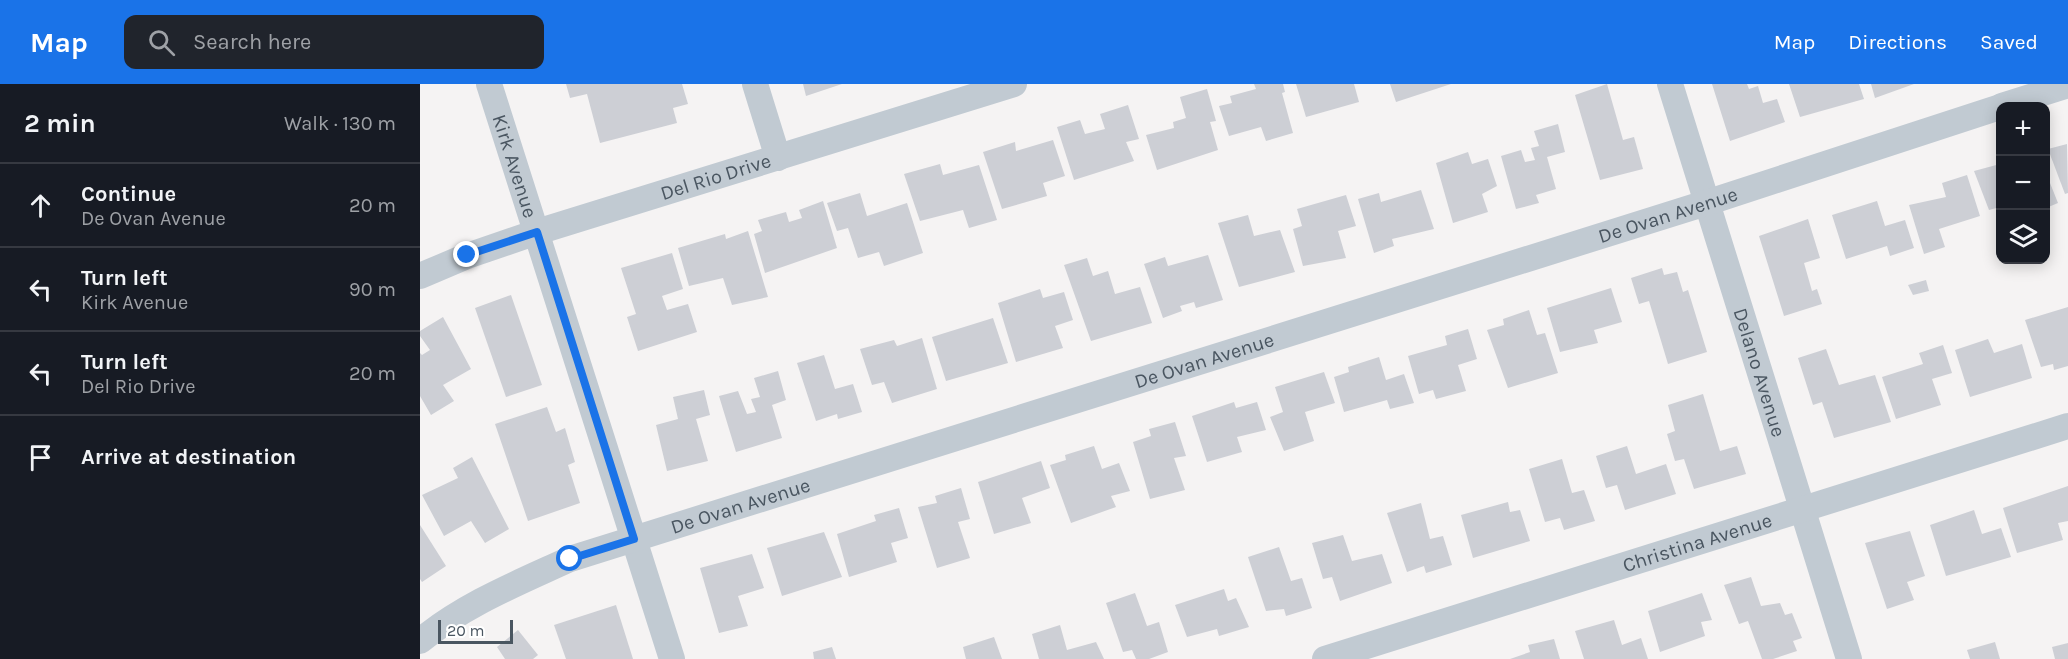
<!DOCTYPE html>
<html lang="en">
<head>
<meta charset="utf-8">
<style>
  body { margin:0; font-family:Karla,sans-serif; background:#20242c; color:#f1f3f6 }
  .controls { position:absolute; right:18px; top:18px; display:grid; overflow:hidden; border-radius:12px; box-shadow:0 3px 15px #0003 }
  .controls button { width:54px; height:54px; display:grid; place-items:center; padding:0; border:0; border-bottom:2px solid #363941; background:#171b24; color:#f1f3f6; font:30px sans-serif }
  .scale { position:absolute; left:18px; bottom:15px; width:75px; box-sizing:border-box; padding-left:6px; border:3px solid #4a5661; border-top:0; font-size:16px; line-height:21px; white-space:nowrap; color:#4a5661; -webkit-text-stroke:4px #fff; paint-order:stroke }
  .stop { position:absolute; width:18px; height:18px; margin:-14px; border:4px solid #1a73e8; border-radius:50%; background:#fff }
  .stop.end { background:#1a73e8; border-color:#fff; box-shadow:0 2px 6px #0008 }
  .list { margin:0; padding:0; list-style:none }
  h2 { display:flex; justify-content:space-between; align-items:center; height:78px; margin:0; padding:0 24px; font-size:26px }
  h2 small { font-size:20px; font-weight:400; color:#9ea1a6 }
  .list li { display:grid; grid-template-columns:39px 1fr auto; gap:18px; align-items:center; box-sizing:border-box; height:84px; padding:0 24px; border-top:2px solid #363941 }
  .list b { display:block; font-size:22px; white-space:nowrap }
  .list p { margin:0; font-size:20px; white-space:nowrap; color:#9ea1a6 }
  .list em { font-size:20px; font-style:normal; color:#9ea1a6 }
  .icon { flex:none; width:33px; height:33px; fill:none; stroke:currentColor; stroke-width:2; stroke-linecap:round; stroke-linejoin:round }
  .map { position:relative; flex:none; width:1648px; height:575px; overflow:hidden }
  header { display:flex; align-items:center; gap:36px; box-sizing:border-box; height:84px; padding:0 30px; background:#1a73e8; color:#fff }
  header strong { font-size:28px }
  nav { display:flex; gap:33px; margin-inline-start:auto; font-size:21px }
  .search { width:420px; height:54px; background:#20242c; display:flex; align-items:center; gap:15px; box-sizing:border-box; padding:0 21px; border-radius:12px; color:#9ea1a6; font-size:22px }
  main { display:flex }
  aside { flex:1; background:#171b24 }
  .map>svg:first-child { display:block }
  .building { fill:#cdcfd5 }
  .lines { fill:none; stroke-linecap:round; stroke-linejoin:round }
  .minor { stroke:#c1cad2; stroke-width:26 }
  .route { stroke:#1a73e8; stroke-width:8 }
  .labels { text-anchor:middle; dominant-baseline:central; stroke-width:4.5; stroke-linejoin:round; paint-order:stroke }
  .street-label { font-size:20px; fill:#4a5661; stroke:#fff }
</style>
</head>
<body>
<header>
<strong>Map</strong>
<div class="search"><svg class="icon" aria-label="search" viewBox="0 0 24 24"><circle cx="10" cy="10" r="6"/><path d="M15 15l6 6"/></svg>Search here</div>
<nav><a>Map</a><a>Directions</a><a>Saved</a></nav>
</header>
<main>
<aside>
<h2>2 min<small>Walk · 130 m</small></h2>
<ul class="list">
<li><svg class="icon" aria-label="ahead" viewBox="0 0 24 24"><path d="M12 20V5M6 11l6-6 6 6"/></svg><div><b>Continue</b><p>De Ovan Avenue</p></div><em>20 m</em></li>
<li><svg class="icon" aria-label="left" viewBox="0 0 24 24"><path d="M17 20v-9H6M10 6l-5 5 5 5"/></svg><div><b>Turn left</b><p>Kirk Avenue</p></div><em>90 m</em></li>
<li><svg class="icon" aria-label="left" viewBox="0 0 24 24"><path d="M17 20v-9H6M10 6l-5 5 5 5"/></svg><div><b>Turn left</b><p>Del Rio Drive</p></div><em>20 m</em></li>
<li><svg class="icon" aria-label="arrive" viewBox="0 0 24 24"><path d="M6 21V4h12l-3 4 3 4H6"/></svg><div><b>Arrive at destination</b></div></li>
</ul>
</aside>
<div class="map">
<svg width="1648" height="575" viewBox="0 0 1648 575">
  <rect width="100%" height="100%" fill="#f5f3f3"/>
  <g class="building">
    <path d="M146 0H262L268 20 253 24 257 39 180 59 167 10 150 14Z"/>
    <path d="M383 0H422L386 12Z"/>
    <path d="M834 0H863L865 8 862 9 873 49 846 57 841 43 809 52 799 22 812 19 810 12 836 5Z"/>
    <path d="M876 0H934L939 18 886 33Z"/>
    <path d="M970 0H1031L976 18Z"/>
    <path d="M1187 0 1203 56 1214 53 1223 85 1180 96 1155 11Z"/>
    <path d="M1292 0H1327L1329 5 1338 2 1343 19 1357 15 1365 38 1310 57Z"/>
    <path d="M1369 0H1439L1444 15 1380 33Z"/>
    <path d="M1451 0H1494L1455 14Z"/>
    <path d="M787 5 796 37 790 38 798 66 737 86 726 51 754 44 753 38 766 34 760 13Z"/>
    <path d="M708 21 719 55 706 58 714 77 654 96 637 43 660 36 665 50 685 45 680 30Z"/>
    <path d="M1138 40 1145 68 1127 73 1136 105 1116 111 1119 119 1096 125 1081 72 1101 66 1105 78 1115 76 1111 64 1119 62 1114 47Z"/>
    <path d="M633 56 645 92 623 99 627 112 582 125 563 68 595 58 596 67Z"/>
    <path d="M1647 60 1648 109 1645 110 1628 65Z"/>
    <path d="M1048 68 1052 80 1068 75 1077 102 1062 110 1068 128 1033 139 1016 79Z"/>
    <path d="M520 80 523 91 559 81 577 136 549 144 543 126 500 137 484 90Z"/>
    <path d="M1580 80V123L1569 126 1554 87Z"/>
    <path d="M1626 89 1638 119 1626 124Z"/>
    <path d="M1547 91 1560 132 1519 145 1525 163 1504 170 1489 121 1526 113 1522 99Z"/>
    <path d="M1001 106 1014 145 972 155 974 162 954 169 938 115 959 109 961 118Z"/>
    <path d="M440 109 447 132 487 119 503 169 464 182 459 168 438 174 428 144 417 147 407 119Z"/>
    <path d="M926 111 936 142 918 147 926 174 883 182 873 145 882 142 877 125Z"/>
    <path d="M403 117 417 164 345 189 334 150 342 147 338 136 366 128 369 138 382 134 379 126Z"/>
    <path d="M1457 117 1465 142 1485 136 1494 164 1470 172 1467 162 1426 175 1412 131Z"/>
    <path d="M828 131 834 152 860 146 875 188 819 203 798 139Z"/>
    <path d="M1388 135 1400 174 1384 179 1392 207 1397 205 1402 220 1364 232 1339 152Z"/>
    <path d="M328 147 348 213 312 221 303 194 269 202 258 164 305 150 306 155Z"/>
    <path d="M252 169 263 205 242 212 247 226 268 220 277 248 218 267 207 233 216 230 201 184Z"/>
    <path d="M788 171 803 216 776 224 774 218 760 222 762 227 743 234 724 180 745 173 748 182Z"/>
    <path d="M667 174 673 192 688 187 695 210 720 203 732 239 671 257 644 181Z"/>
    <path d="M1242 184 1244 191 1257 188 1263 208 1268 206 1287 268 1248 280 1229 217 1219 220 1211 194Z"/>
    <path d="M1506 196 1509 207 1493 211 1488 201Z"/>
    <path d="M1191 204 1202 238 1174 246 1178 259 1140 268 1127 224Z"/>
    <path d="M620 205 623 214 644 208 653 236 635 242 643 264 596 278 578 219Z"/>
    <path d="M91 211 122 301 86 313 55 224Z"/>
    <path d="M1648 223V282L1634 286 1633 280 1621 283 1605 236Z"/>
    <path d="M1109 226 1117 251 1125 249 1138 289 1088 304 1067 246 1084 241 1083 235Z"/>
    <path d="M23 233 51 285 23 301 34 317 11 331 0 312V269L2 271 10 266 0 252V247Z"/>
    <path d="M573 234 588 279 526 297 512 253Z"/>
    <path d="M1048 245 1057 275 1038 281 1046 307 1016 315 1013 306 999 310 988 272 1027 261 1025 252Z"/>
    <path d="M502 254 517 305 472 319 464 298 452 301 440 265 474 256 477 262Z"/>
    <path d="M1568 255 1574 269 1602 260 1612 294 1550 313 1535 266Z"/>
    <path d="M1523 261 1532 289 1512 295 1521 321 1476 335 1462 293 1503 280 1499 269Z"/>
    <path d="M1406 265 1419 301 1455 291 1471 338 1414 354 1402 318 1393 321 1378 274Z"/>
    <path d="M404 271 415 305 433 300 442 328 418 335 417 330 396 337 377 279Z"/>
    <path d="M959 273 966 296 984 290 994 319 970 325 967 316 924 328 914 293 929 288 928 283Z"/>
    <path d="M358 287 366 316 352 321 362 354 316 368 299 312 318 307 327 330 336 328 331 315 340 313 334 294Z"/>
    <path d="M904 288 915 319 885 328 894 357 864 367 850 333 863 328 855 303Z"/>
    <path d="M284 306 290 331 276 335 288 377 247 387 236 341 258 335 253 313Z"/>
    <path d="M1283 310 1300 367 1317 362 1326 390 1274 405 1264 375 1255 377 1247 350 1255 347 1248 321Z"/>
    <path d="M814 318 816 324 837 318 846 346 817 353 822 368 787 378 772 332Z"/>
    <path d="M127 323 136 348 145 344 155 378 148 381 160 419 108 437 75 340Z"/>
    <path d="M755 338 766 372 754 374 765 406 730 415 713 358 731 352 729 345Z"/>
    <path d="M674 362 682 385 699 379 710 407 691 412 696 423 651 439 630 381 646 376 645 371Z"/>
    <path d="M1207 362 1216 390 1246 380 1256 410 1205 426 1197 401 1186 404 1176 372Z"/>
    <path d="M52 373 89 445 65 459 51 437 24 452 2 411 38 394 33 384Z"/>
    <path d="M1142 375 1152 409 1164 406 1175 437 1144 446 1140 434 1125 438 1109 385Z"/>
    <path d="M621 377 630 404 602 414 611 439 574 450 558 398Z"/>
    <path d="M1648 402V437L1638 439 1643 456 1597 469 1583 424Z"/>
    <path d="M541 404 550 435 538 438 550 474 517 484 498 423 517 419 515 412Z"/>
    <path d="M1088 418 1090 428 1100 426 1110 457 1053 474 1041 431Z"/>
    <path d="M1001 419 1010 455 1023 452 1032 481 1006 489 1004 482 987 488 967 429Z"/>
    <path d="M479 424 488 454 471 459 477 478 429 493 417 450 456 437 454 431Z"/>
    <path d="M1554 426 1562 450 1581 444 1591 473 1526 492 1510 441Z"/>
    <path d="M0 441 26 482 2 498 0 495Z"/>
    <path d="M1490 447 1505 492 1487 498 1494 516 1467 525 1445 459Z"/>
    <path d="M404 448 422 493 362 512 347 464Z"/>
    <path d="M923 451 932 477 962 470 972 499 920 517 912 493 903 495 892 459Z"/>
    <path d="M859 463 871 497 882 494 892 524 866 532 864 525 846 527 828 473Z"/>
    <path d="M332 470 344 504 318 512 328 542 299 549 280 484Z"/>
    <path d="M1331 493 1341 522 1360 519 1365 531 1372 529 1382 554 1373 557 1377 567 1353 575H1342L1328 537 1319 540 1304 501Z"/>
    <path d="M804 505 808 517 816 514 829 543 799 552 797 545 767 553 755 521Z"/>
    <path d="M715 509 727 542 739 538 748 568 729 575H716L712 566 703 568 686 519Z"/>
    <path d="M1282 509 1292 536 1281 538 1285 552 1240 568 1228 527Z"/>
    <path d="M196 521 213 575H146L134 541Z"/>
    <path d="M1194 536 1202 561 1221 554 1228 575H1164L1155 547Z"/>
    <path d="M640 541 647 566 676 558 684 575H619L612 550Z"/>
    <path d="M98 546 118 571 113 575H85L77 563Z"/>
    <path d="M574 553 582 575H546L543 563Z"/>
    <path d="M1134 555 1140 575H1090L1110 568 1108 561Z"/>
    <path d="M1575 558 1580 575H1550L1547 566Z"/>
    <path d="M1648 559V575H1635L1632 563Z"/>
    <path d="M412 563 416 575H394L393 568Z"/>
  </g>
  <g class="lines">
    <g class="minor">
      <path id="s1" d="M69 0 252 575"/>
      <path d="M335 0 358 74"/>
      <path id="s2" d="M1250 0 1429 575"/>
      <path d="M1582 22 1648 1"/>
      <path id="s3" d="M0 192 47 172 117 148 594 0"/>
      <path id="s4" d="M0 557C45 520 98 499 150 475L1286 119 1580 23"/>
      <path id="s5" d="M905 575 1648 342"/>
    </g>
  </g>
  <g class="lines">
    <path class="route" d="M47 171 117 148 214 455 150 475"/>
  </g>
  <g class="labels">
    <g class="street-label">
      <text stroke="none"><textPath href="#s1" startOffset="86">Kirk Avenue</textPath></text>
      <text stroke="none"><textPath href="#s3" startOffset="312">Del Rio Drive</textPath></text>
      <text stroke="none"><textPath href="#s4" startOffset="1322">De Ovan Avenue</textPath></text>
      <text stroke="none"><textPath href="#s4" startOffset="836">De Ovan Avenue</textPath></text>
      <text stroke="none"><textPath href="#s2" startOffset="302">Delano Avenue</textPath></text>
      <text stroke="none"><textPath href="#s4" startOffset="350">De Ovan Avenue</textPath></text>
      <text stroke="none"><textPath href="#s5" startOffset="390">Christina Avenue</textPath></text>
    </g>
  </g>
</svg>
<div class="controls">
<button>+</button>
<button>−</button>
<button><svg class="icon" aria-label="layers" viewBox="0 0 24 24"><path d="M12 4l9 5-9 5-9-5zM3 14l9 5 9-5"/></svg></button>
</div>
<div class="scale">20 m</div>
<div class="stop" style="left:150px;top:475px"></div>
<div class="stop end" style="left:47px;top:171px"></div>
</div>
</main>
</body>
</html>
